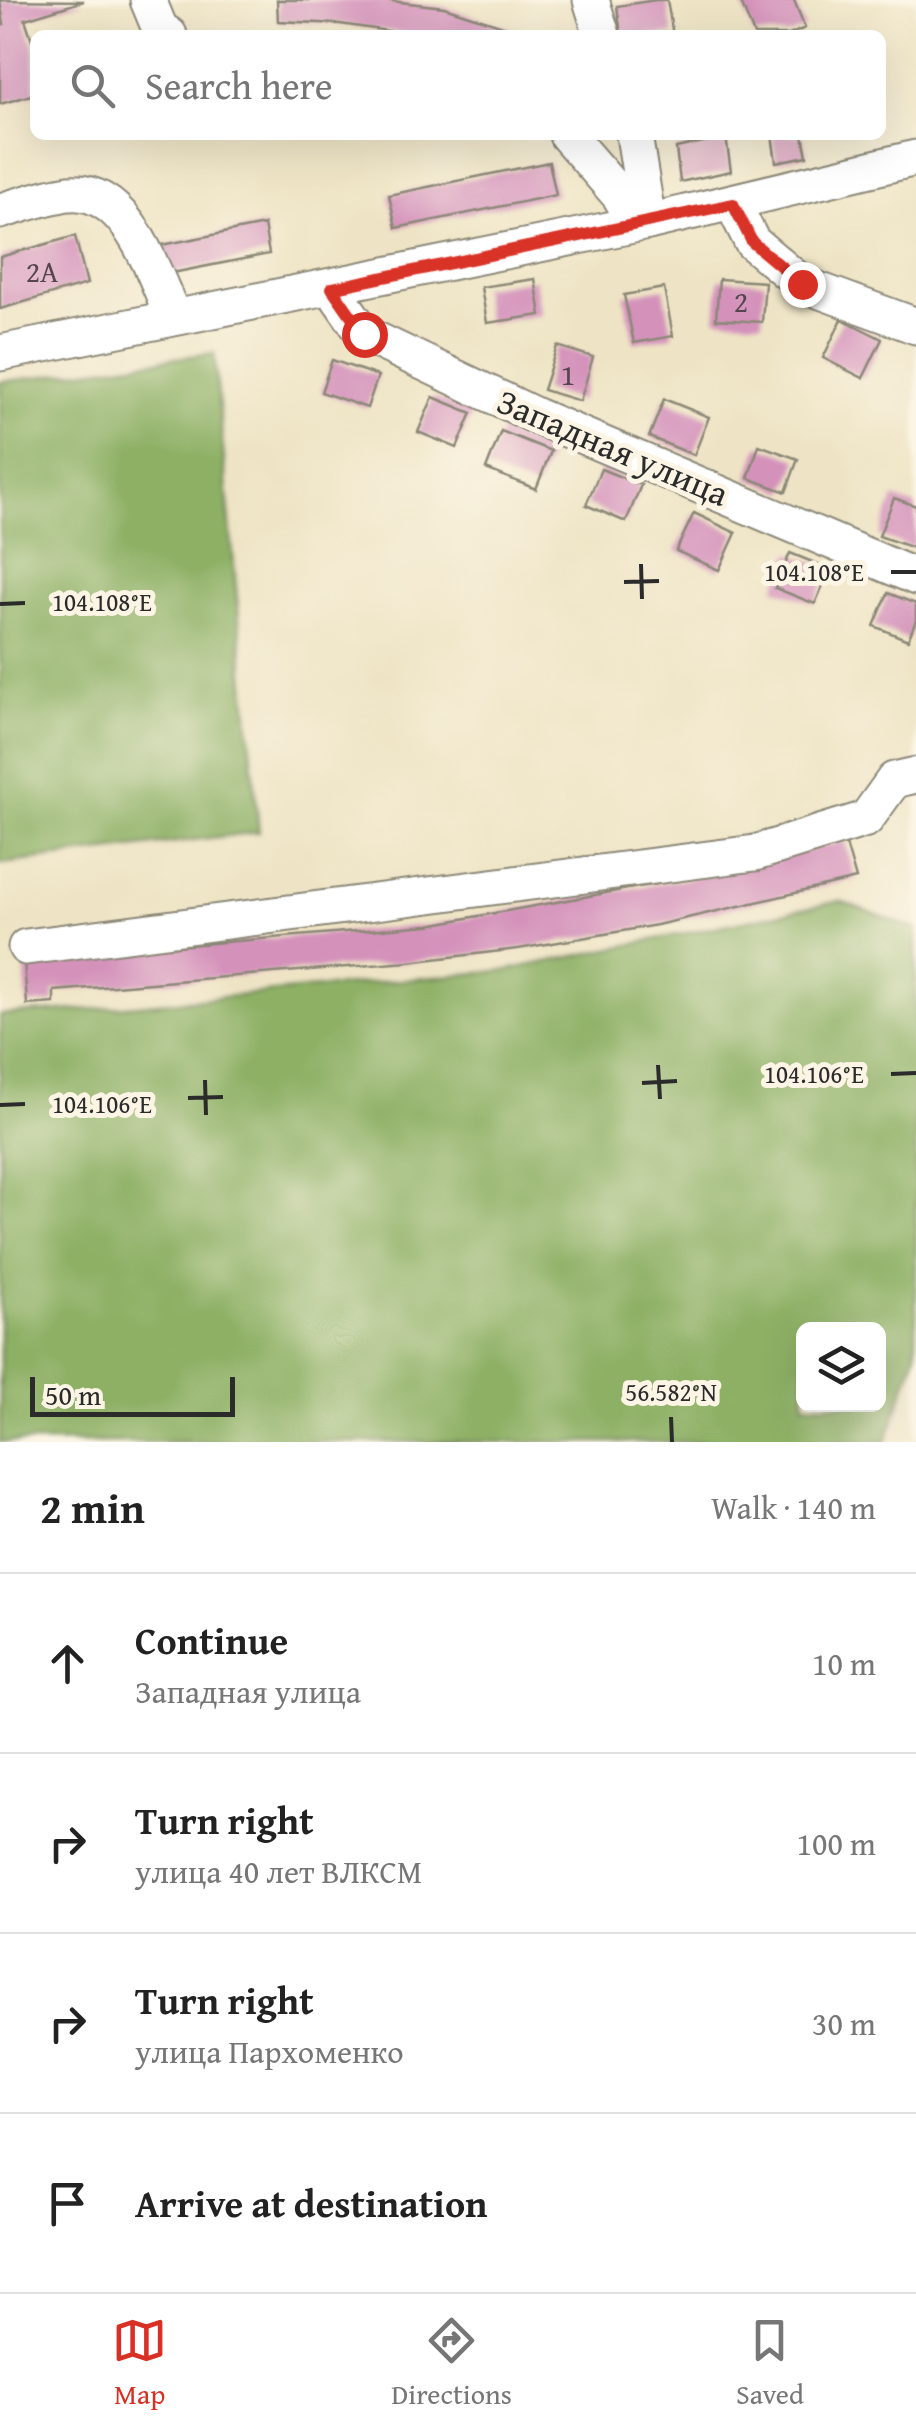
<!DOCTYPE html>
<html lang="en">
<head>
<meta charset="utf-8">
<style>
  body { margin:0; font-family:"Gentium Book Plus",serif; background:#f2f2f2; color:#222 }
  .controls { position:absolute; right:30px; bottom:30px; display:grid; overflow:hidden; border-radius:15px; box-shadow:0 10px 40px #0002 }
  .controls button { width:90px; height:90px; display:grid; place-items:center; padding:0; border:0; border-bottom:2px solid #e0e0e0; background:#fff; color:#222; font:50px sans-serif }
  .scale { position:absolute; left:30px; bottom:25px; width:205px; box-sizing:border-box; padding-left:10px; border:5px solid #2b2b2b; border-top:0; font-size:28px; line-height:35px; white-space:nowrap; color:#2b2b2b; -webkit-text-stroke:8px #fcf5e5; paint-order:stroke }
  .stop { position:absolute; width:30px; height:30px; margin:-22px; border:8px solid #d93025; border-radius:50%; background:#fff }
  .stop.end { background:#d93025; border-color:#fff; box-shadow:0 2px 10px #0008 }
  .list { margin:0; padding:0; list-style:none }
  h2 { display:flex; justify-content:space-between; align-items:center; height:130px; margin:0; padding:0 40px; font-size:42px }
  h2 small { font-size:32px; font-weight:400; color:#767676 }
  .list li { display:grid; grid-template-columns:65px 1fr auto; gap:30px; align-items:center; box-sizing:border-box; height:180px; padding:0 40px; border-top:2px solid #e0e0e0 }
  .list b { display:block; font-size:38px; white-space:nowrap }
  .list p { margin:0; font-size:32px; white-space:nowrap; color:#767676 }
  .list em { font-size:32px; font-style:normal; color:#767676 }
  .icon { flex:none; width:55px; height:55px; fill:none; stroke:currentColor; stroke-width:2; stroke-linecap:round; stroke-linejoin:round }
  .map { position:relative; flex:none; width:916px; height:1442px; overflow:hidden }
  .search { position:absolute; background:#fff; box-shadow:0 10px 40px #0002; left:30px; right:30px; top:30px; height:110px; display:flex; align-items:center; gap:25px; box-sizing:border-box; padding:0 35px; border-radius:15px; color:#767676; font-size:38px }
  .sheet { height:850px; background:#fff }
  nav { display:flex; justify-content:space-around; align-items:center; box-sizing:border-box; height:140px; border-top:2px solid #e0e0e0; background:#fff; font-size:28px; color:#767676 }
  nav a { display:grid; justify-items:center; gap:5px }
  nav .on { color:#d93025 }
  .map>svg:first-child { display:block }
  .forest { fill:#8db065; stroke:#5c6e48; stroke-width:2.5; fill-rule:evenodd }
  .building { fill:#d492bb }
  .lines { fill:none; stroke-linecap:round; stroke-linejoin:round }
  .minor-casing { stroke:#8c8878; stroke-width:39 }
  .minor { stroke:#fff; stroke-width:35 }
  .route { stroke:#d93025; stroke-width:12 }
  .ticks { fill:none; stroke:#2b2b2b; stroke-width:4 }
  .labels { text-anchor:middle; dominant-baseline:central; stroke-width:10; stroke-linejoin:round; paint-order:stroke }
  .number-label { font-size:30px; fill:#55454f }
  .street-label { font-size:35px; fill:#2b2b2b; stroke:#fcf5e5 }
  .ticks-label { font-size:25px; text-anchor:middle; fill:#2b2b2b; stroke:#fcf5e5; stroke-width:10; stroke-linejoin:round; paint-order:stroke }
</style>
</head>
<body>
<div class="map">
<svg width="916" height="1442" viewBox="0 0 916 1442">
  <rect width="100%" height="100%" fill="#fcf5e5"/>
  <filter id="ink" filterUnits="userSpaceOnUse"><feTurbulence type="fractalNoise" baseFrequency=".01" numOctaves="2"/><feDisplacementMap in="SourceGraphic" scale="20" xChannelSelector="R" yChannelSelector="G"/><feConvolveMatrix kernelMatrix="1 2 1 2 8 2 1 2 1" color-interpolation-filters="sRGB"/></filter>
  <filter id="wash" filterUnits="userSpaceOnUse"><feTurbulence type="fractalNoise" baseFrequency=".0048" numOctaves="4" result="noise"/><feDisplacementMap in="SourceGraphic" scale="40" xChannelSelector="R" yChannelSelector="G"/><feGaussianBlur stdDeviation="2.25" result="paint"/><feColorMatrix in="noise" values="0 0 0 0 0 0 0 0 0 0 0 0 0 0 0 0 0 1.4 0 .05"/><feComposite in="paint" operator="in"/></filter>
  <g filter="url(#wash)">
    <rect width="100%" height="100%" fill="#eee4c5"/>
    <g class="forest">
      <path d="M214 353 259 832 0 864V382Z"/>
      <path d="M840 901 916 929V1354L886 1442H0V1015L95 1009 508 970ZM804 1330H878V1404H804Z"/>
    </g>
    <g id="blocks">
      <g class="building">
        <path d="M0 0 84 1 25 19 35 49V94L0 104V25L4 24Z"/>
        <path d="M277 0H382L444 7 528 34 416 35 340 24 278 21Z"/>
        <path d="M656 0H667L673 35H621L617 6Z"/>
        <path d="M740 0H794L805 28 789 35H754Z"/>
        <path d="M772 135H803L807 156 776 162Z"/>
        <path d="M726 137 731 171 680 182 676 148Z"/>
        <path d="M549 162 556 195 396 228 389 195Z"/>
        <path d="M264 225 269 254 167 274 162 245Z"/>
        <path d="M75 236 87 284 0 309V257Z"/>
        <path d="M535 279 541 315 487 323 481 287Z"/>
        <path d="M719 279 765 282 762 322 716 319Z"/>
        <path d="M664 288 673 336 634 343 624 295Z"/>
        <path d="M842 319 882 339 863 378 823 358Z"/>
        <path d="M557 346 593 357 580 401 543 390Z"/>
        <path d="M332 360 378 376 367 408 321 392Z"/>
        <path d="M433 397 472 413 457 448 418 432Z"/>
        <path d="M664 399 709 417 694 455 649 437Z"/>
        <path d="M501 431 551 451 536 489 486 469Z"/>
        <path d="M759 445 798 459 786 492 748 478Z"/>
        <path d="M601 469 641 485 626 522 586 505Z"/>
        <path d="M894 498 916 506V539L913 548 879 536Z"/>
        <path d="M694 513 736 533 719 570 676 551Z"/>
        <path d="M790 553 830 569 815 604 775 588Z"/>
        <path d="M888 593 916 604V620L908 640 874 626Z"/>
        <path d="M845 841 856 879 657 925 518 949 408 962 54 991V1003L27 1005 24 959 429 925 722 872Z"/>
      </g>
    </g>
  </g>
  <g filter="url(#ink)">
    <use href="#blocks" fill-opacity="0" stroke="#8c8878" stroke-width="2.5"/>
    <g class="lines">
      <g class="minor-casing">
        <g id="minor">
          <path d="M148 0 160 29 169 35"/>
          <path d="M591 0 602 35"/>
          <path d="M567 135 620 196 636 224"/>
          <path d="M634 135 648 222"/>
          <path d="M733 204 752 242 802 284 916 326"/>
          <path d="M0 211C22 205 46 196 69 193 128 187 153 273 173 316"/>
          <path d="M332 288 364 334 536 416 916 577"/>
          <path d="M0 353 648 222 916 158"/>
          <path d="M26 947 755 853 866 819 894 780 916 775"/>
        </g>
      </g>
      <use href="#minor" class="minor"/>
    </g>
  </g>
  <g class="lines" filter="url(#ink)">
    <path class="route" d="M364 334 332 288 733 204 752 242 802 284"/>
  </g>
  <path class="ticks" d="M641 564 642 599M891 572H916M624 582 659 581M0 604 25 603M658 1065 660 1099M891 1074 916 1073M205 1080 206 1115M642 1083 677 1081M188 1098 223 1097M0 1105 25 1104M671 1417 672 1442"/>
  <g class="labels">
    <g class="number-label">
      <text x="42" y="271">2А</text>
      <text x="741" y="301">2</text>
      <text x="568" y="374">1</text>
    </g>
    <g class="street-label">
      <text transform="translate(613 447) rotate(23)">Западная улица</text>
    </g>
  </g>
  <g class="ticks-label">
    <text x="814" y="581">104.108°E</text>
    <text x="102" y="611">104.108°E</text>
    <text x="814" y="1083">104.106°E</text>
    <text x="102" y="1113">104.106°E</text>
    <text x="671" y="1401">56.582°N</text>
  </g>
</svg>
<div class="controls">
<button><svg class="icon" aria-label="layers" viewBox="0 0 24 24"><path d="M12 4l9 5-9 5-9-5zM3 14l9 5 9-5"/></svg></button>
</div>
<div class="scale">50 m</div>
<div class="stop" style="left:364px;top:334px"></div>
<div class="stop end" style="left:802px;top:284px"></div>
<div class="search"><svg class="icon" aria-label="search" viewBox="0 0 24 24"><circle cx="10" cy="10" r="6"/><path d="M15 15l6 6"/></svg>Search here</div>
</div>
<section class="sheet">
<h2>2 min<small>Walk · 140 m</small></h2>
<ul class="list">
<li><svg class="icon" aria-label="ahead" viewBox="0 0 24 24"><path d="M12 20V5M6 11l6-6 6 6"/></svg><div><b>Continue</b><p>Западная улица</p></div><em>10 m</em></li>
<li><svg class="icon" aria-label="right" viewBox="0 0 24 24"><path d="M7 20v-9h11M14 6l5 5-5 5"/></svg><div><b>Turn right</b><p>улица 40 лет ВЛКСМ</p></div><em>100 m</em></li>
<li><svg class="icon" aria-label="right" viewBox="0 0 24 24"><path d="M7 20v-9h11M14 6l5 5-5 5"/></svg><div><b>Turn right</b><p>улица Пархоменко</p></div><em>30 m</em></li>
<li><svg class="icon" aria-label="arrive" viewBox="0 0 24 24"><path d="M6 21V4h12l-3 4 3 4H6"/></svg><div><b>Arrive at destination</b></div></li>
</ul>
</section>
<nav>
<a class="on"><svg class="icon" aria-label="map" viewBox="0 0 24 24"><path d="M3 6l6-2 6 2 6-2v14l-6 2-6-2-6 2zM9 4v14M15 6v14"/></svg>Map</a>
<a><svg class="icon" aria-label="directions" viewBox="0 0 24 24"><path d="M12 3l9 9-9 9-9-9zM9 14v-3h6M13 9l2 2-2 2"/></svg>Directions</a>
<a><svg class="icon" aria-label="saved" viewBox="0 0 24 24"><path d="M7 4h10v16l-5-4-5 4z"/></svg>Saved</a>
</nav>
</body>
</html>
